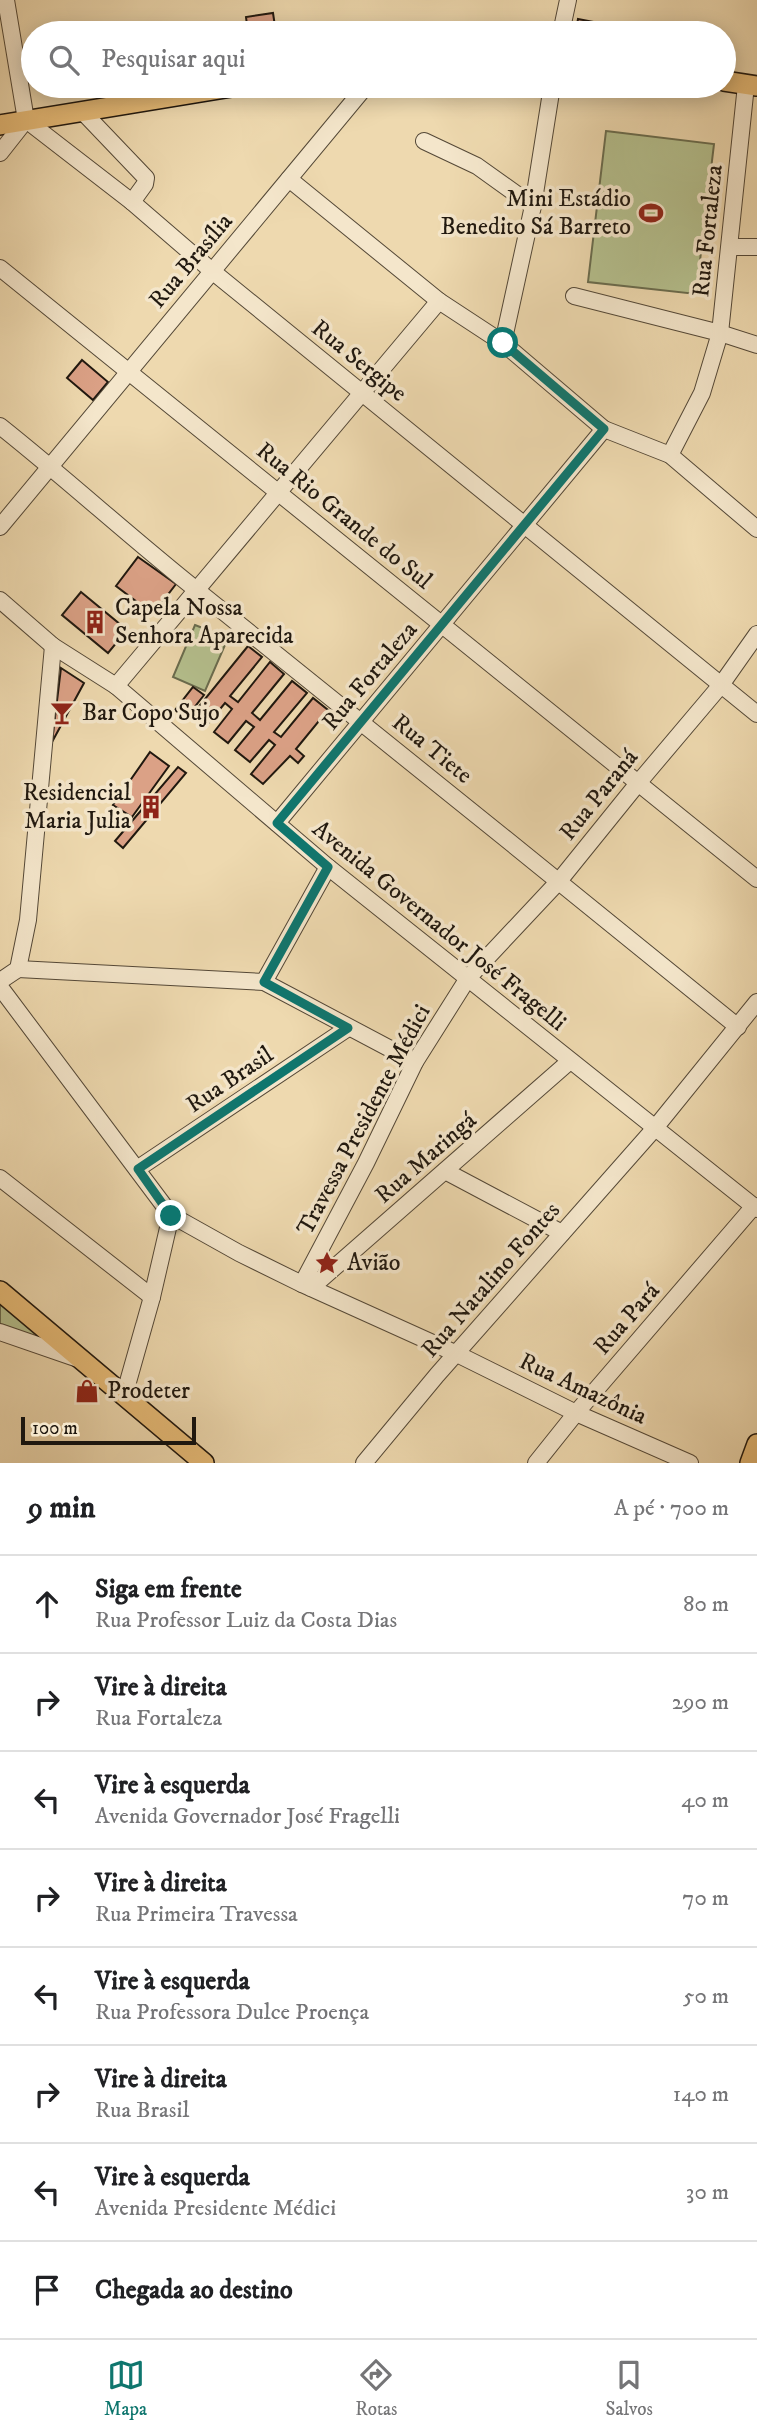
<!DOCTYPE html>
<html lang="pt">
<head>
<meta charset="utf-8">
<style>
  body { margin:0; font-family:"IM FELL DW Pica",serif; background:#f2f2f2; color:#202124 }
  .scale { position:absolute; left:21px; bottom:18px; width:175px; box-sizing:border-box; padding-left:7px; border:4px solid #20180f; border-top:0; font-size:19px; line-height:24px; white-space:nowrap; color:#20180f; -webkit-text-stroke:5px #f4e6cb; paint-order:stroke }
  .stop { position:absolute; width:21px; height:21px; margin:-16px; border:5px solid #0f766e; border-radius:50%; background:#fff }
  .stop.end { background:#0f766e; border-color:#fff; box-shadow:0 2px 7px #0008 }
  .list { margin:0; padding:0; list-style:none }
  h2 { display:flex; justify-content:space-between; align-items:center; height:91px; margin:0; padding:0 28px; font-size:30px }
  h2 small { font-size:23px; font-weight:400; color:#757577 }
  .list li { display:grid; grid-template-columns:46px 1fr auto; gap:21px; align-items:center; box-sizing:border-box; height:98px; padding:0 28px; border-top:2px solid #e0e0e0 }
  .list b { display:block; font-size:26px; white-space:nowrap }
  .list p { margin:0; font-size:23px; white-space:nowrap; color:#757577 }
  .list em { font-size:23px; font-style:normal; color:#757577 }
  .icon { flex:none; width:38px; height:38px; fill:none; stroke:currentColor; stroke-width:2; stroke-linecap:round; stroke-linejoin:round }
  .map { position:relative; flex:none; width:757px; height:1463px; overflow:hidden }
  .search { position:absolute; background:#fff; box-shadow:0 4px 18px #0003; left:21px; right:21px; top:21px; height:77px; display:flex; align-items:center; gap:18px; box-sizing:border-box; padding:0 24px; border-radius:38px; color:#757577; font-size:26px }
  .sheet { height:875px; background:#fff }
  nav { display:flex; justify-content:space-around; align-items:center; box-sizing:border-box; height:98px; border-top:2px solid #e0e0e0; background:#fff; font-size:19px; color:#757577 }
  nav a { display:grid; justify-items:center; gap:4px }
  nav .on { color:#0f766e }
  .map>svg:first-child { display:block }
  .green { fill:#b5c08e; stroke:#6a6c4e; stroke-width:2 }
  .building { fill:#dba186; stroke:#20180f; stroke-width:2 }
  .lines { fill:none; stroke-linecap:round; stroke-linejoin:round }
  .minor-casing { stroke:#544837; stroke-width:18 }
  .major-casing { stroke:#20180f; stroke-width:22 }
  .minor { stroke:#f4e6cb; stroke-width:16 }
  .major { stroke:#e7bc78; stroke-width:19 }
  .route { stroke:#0f766e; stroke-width:9 }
  .labels { text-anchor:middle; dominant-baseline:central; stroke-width:7; stroke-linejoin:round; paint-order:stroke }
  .poi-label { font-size:24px; fill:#20180f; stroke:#f4e6cb; text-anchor:start }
  .street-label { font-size:24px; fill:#20180f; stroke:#f4e6cb }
</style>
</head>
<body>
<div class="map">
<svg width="757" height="1463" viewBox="0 0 757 1463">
  <rect width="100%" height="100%" fill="#eed9af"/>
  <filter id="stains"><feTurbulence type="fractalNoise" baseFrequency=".00286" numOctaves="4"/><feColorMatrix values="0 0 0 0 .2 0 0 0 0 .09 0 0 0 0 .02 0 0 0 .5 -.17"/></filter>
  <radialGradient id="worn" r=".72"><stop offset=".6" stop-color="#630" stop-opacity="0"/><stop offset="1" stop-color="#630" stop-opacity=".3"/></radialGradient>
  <g class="green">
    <path d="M606 131 714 144 696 294 588 282Z"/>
    <path d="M195 625 228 638 205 691 173 677Z"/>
    <path d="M0 1299 53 1343 0 1324Z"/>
  </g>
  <g class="building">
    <path d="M273 13 276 33H248L246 17Z"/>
    <path d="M578 19 599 23 597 33 576 30Z"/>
    <path d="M82 360 108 382 93 400 67 378Z"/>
    <path d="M138 557 176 584 153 614 116 586Z"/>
    <path d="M81 592 127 630 108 653 62 615Z"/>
    <path d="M248 646 262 657 230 696 238 702 270 662 284 674 252 713 260 720 292 681 307 693 274 732 281 737 313 698 328 710 296 749 304 756 298 763 290 756 263 784 251 774 275 745 269 740 250 762 235 750 254 727 246 721 228 743 214 732 232 709 225 703 206 726 192 715Z"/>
    <path d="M61 668 84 683 52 742Z"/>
    <path d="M193 687 204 695 186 718 175 710Z"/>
    <path d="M150 752 169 766 132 817 113 805Z"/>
    <path d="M178 767 186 773 123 848 115 841Z"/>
  </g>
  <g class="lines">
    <g class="minor-casing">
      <g id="minor">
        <path d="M6 0 26 120 132 202 212 271 757 714"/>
        <path d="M561 33 568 0"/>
        <path d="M82 111 146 178 145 184 132 202"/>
        <path d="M424 141 477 166 533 206"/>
        <path d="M0 153 26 120"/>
        <path d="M289 179 439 301 503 343 604 429 670 455 757 529"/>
        <path d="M730 247H757"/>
        <path d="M0 268 757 879"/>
        <path d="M574 296 720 333 757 345"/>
        <path d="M503 343 533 206 552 86"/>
        <path d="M0 426C68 480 131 538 199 592 379 737 559 881 738 1027"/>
        <path d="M670 455 702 393 720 333 746 85"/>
        <path d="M0 527 366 86"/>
        <path d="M0 600 53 646 116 686 328 867 757 1209"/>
        <path d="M116 686 439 301"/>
        <path d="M277 823 604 429"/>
        <path d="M18 969 264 982 415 1062"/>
        <path d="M0 981 18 969 28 920 53 646"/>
        <path d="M264 982 328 867"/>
        <path d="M0 987 171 1215 239 1253 302 1284 457 1354 576 1413 690 1463"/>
        <path d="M137 1169 348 1028"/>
        <path d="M445 1171 562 1233"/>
        <path d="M0 1178 152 1297"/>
        <path d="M302 1284 366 1163 415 1062 468 978 559 881 639 782 721 685 757 634"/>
        <path d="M311 1288 570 1061"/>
        <path d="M0 1332 78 1359"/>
        <path d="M124 1396 152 1297 171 1215"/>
        <path d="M364 1463 437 1375 655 1128 757 1002"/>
        <path d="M536 1463 576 1413 754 1206"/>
      </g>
    </g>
    <g class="major-casing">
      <g id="major">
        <path d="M724 81 757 86"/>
        <path d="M0 125 238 86"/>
        <path d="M0 1291 204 1463"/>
        <path d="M750 1463 757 1444"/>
      </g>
    </g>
    <use href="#minor" class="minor"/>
    <use href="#major" class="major"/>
  </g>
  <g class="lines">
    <path class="route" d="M171 1216 138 1169 348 1028 264 982 328 867 277 823 604 429 503 343"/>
  </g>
  <defs>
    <g id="stadium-bare" transform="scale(1.89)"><path d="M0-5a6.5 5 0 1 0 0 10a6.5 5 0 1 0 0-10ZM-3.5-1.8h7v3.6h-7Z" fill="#8f2418" stroke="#f4e6cb" stroke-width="2.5" paint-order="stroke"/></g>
    <g id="building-bare" transform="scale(1.89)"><path d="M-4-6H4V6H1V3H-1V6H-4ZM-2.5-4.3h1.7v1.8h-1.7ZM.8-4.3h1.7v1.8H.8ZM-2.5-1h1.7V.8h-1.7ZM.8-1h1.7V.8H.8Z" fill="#8f2418" stroke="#f4e6cb" stroke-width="2.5" paint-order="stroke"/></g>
    <g id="bar-bare" transform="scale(1.89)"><path d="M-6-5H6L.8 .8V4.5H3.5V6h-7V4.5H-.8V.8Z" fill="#8f2418" stroke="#f4e6cb" stroke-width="2.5" paint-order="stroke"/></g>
    <g id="sight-bare" transform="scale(1.89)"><path d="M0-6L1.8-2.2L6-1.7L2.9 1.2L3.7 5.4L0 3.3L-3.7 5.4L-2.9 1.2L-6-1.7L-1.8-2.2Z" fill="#8f2418" stroke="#f4e6cb" stroke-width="2.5" paint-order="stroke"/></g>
    <g id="shop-bare" transform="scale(1.89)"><path d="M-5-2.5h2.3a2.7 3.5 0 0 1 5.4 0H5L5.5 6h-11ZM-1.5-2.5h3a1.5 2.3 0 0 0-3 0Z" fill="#8f2418" stroke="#f4e6cb" stroke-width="2.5" paint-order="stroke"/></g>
  </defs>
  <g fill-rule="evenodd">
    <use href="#stadium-bare" x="651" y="213"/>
    <use href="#building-bare" x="95" y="622"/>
    <use href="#bar-bare" x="62" y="713"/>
    <use href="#building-bare" x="151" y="807"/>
    <use href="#sight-bare" x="327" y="1263"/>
    <use href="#shop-bare" x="87" y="1391"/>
  </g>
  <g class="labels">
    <g class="poi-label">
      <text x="631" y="199" text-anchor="end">Mini Estádio<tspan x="631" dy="28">Benedito Sá Barreto</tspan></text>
      <text x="115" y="608">Capela Nossa<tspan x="115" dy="28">Senhora Aparecida</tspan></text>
      <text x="82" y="713">Bar Copo Sujo</text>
      <text x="131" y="793" text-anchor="end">Residencial<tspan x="131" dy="28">Maria Julia</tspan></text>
      <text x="347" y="1263">Avião</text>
      <text x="107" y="1391">Prodeter</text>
    </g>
    <g class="street-label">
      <text transform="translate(708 231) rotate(-84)">Rua Fortaleza</text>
      <text transform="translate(191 261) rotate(-50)">Rua Brasília</text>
      <text transform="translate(359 361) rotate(39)">Rua Sergipe</text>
      <text transform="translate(344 516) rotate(39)">Rua Rio Grande do Sul</text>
      <text transform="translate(370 676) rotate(-50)">Rua Fortaleza</text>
      <text transform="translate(432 749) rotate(39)">Rua Tiete</text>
      <text transform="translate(599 795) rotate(-51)">Rua Paraná</text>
      <text transform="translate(439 926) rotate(39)">Avenida Governador José Fragelli</text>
      <text transform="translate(230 1080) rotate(-34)">Rua Brasil</text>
      <text transform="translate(364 1120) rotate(-62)">Travessa Presidente Médici</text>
      <text transform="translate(426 1158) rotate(-41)">Rua Maringá</text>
      <text transform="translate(491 1280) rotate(-49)">Rua Natalino Fontes</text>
      <text transform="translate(627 1319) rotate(-49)">Rua Pará</text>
      <text transform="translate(583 1389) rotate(25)">Rua Amazônia</text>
    </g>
  </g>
  <rect width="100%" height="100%" filter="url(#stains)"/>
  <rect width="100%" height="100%" fill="url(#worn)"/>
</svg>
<div class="scale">100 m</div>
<div class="stop" style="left:503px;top:343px"></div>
<div class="stop end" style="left:171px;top:1216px"></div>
<div class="search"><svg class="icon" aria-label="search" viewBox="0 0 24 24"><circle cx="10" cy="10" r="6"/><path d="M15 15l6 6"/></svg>Pesquisar aqui</div>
</div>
<section class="sheet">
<h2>9 min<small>A pé · 700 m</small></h2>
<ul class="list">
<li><svg class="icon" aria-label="ahead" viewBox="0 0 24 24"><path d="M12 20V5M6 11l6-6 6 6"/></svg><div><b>Siga em frente</b><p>Rua Professor Luiz da Costa Dias</p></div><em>80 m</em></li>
<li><svg class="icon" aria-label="right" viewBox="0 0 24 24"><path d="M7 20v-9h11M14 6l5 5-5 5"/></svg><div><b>Vire à direita</b><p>Rua Fortaleza</p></div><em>290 m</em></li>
<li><svg class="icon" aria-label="left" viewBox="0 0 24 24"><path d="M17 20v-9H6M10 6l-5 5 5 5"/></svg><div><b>Vire à esquerda</b><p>Avenida Governador José Fragelli</p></div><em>40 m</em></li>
<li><svg class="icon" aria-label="right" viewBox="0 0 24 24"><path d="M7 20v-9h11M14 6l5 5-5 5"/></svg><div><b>Vire à direita</b><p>Rua Primeira Travessa</p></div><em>70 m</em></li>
<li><svg class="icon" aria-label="left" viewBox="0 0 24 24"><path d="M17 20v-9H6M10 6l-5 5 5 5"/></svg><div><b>Vire à esquerda</b><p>Rua Professora Dulce Proença</p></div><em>50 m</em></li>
<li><svg class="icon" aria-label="right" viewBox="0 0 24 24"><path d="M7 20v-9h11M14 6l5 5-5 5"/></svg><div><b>Vire à direita</b><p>Rua Brasil</p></div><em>140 m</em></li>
<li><svg class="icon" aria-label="left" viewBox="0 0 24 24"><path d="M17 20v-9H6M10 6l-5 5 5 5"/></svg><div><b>Vire à esquerda</b><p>Avenida Presidente Médici</p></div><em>30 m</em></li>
<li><svg class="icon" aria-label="arrive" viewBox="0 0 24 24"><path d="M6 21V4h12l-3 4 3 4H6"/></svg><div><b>Chegada ao destino</b></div></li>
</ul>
</section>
<nav>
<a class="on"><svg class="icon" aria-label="map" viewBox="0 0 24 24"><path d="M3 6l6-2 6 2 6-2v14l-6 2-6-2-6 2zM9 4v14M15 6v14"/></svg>Mapa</a>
<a><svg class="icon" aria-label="directions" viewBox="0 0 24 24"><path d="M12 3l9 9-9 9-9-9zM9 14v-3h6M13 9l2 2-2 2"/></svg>Rotas</a>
<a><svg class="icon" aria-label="saved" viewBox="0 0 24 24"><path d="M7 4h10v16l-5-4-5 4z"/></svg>Salvos</a>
</nav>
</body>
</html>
